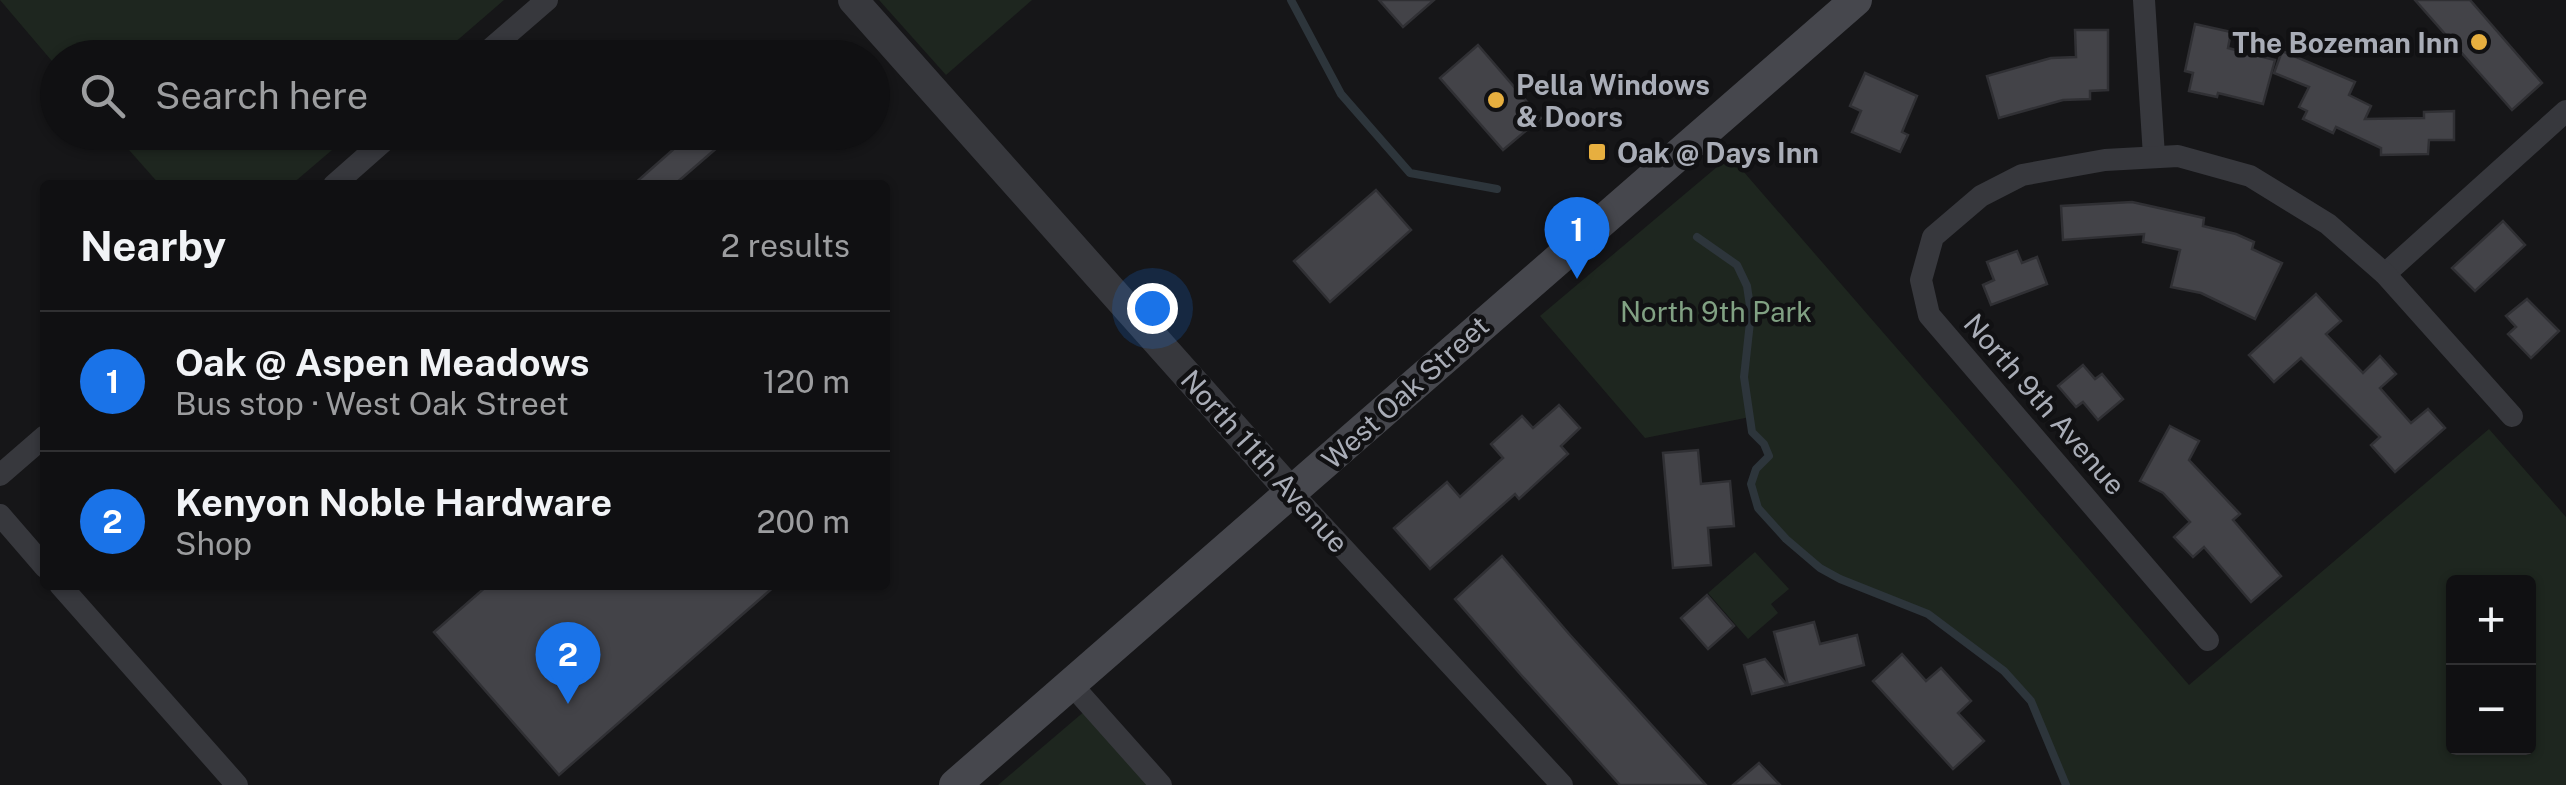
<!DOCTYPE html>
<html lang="en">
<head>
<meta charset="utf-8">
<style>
  body { margin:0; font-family:"Public Sans",sans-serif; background:#1e1e20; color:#f1f3f6 }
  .controls { position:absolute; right:30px; bottom:30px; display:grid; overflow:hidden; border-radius:10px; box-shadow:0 2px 8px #0004 }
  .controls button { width:90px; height:90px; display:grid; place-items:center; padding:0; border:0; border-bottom:2px solid #303032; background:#101012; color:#f1f3f6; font:50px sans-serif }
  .you { position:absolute; left:1152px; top:308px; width:35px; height:35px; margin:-25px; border:8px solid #fff; border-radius:50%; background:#1a73e8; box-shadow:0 0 0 15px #1a73e833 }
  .badge { display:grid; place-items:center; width:65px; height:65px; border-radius:50%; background:#1a73e8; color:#fff; font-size:32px; font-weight:700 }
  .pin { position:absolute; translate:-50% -82px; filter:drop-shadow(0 2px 5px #0008) }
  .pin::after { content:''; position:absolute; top:52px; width:35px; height:30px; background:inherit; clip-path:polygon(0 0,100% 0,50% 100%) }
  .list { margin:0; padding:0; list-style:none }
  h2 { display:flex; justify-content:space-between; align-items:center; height:130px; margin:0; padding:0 40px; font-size:42px }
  h2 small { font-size:32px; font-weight:400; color:#9c9d9f }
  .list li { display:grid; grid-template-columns:65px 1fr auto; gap:30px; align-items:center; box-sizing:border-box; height:140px; padding:0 40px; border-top:2px solid #303032 }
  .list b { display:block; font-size:38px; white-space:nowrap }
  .list p { margin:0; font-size:32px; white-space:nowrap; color:#9c9d9f }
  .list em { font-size:32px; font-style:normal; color:#9c9d9f }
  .icon { flex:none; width:55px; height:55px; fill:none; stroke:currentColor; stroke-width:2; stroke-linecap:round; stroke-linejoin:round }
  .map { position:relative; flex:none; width:2566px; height:785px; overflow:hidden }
  .search { position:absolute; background:#101012; box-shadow:0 2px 8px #0004; left:40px; top:40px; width:850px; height:110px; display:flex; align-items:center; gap:25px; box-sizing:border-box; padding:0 35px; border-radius:55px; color:#9c9d9f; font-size:38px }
  .panel { position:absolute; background:#101012; box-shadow:0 2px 8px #0004; left:40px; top:180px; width:850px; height:410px; border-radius:10px }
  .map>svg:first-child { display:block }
  .green { fill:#1e261f; fill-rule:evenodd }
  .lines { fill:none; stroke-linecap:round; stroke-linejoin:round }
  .stream { stroke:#2d353b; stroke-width:8 }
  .building { fill:#434348; stroke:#303034; stroke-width:2.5 }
  .minor { stroke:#37383d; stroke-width:22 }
  .tertiary { stroke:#37383d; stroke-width:30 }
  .secondary { stroke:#46474d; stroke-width:32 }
  .poi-dot { fill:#e7af3f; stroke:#111113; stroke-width:4 }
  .labels { text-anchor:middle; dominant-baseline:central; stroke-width:9; stroke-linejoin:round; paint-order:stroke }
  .poi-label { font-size:28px; font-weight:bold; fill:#a9adb7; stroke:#111113; text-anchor:start }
  .park-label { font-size:28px; fill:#81a183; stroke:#111113 }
  .street-label { font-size:28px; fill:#a9adb7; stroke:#111113 }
</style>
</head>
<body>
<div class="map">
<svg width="2566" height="785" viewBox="0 0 2566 785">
  <rect width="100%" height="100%" fill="#161618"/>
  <g class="green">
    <path d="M0 0H504L438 57 58 58 57 67Z"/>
    <path d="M879 0H1032L946 75Z"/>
    <path d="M114 133H352L291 185H160Z"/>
    <path d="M1730 156 2189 685 2489 429 2566 517V785H2067L2031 701 2004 671 1928 614 1840 579 1820 568 1786 539 1758 508 1751 484 1756 469 1769 455C1763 440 1753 433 1750 417L1645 438 1540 316ZM2454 582H2528V748H2454Z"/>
    <path d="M1755 552 1789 589 1771 604 1778 613 1748 639 1708 593Z"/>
    <path d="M1086 710 1154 785H998Z"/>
  </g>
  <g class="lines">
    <g class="stream">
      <path d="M1291 0 1341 94 1410 173 1497 189"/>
      <path d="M1697 237 1737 265 1747 286 1751 313 1744 377 1752 432 1764 444 1769 456 1756 469 1751 484 1758 508 1786 539 1820 568 1840 579 1928 614 2004 671 2031 701 2066 785"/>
    </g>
  </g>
  <g class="building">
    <path d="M1379 0H1434L1403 27Z"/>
    <path d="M2415 0H2470L2542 83 2512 110Z"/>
    <path d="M2195 24 2231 32 2228 48 2275 60 2263 104 2218 93 2217 97 2189 91 2193 73 2185 71Z"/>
    <path d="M2075 30H2108V90L2090 91V99L2063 100 1999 118 1987 76 2051 58 2076 57Z"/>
    <path d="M1478 45 1541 118 1503 150 1440 78Z"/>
    <path d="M2282 51 2355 82 2349 95 2371 106 2365 119 2424 118V112L2454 111V140H2429L2428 154 2381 155V148L2336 127 2333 133 2303 119 2307 111 2299 107 2309 87 2274 73Z"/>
    <path d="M1865 73 1917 96 1902 132 1908 135 1900 152 1852 132 1861 111 1850 106Z"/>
    <path d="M693 132H707L719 146 674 185H633Z"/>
    <path d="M1376 190 1411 230 1330 302 1294 261Z"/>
    <path d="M2132 202 2204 218 2203 226 2236 234 2254 242 2252 249 2282 263 2255 319 2201 293 2171 287 2180 250 2143 242 2144 234 2063 240 2061 206Z"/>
    <path d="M2503 221 2525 245 2475 291 2452 268Z"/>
    <path d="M2017 251 2022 263 2037 257 2047 284 1991 305 1983 285 1994 280 1987 262Z"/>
    <path d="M2316 294 2341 321 2326 334 2363 373 2380 356 2396 374 2380 388 2411 423 2428 409 2445 428 2395 472 2371 445 2380 437 2301 358 2274 382 2249 355Z"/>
    <path d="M2527 299 2559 331 2531 358 2508 334 2516 327 2506 316Z"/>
    <path d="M2083 365 2095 379 2102 374 2123 399 2098 420 2083 402 2076 407 2058 386Z"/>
    <path d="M1559 405 1580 428 1561 446 1568 454 1519 499 1515 494 1430 569 1394 528 1447 482 1460 497 1503 458 1491 444 1522 416 1533 428Z"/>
    <path d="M2170 426 2199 441 2189 460 2240 514 2233 520 2281 576 2251 602 2204 547 2193 557 2174 537 2190 522 2163 493 2140 481Z"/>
    <path d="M1698 450 1701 484 1730 481 1734 526 1708 528 1711 565 1673 568 1663 453Z"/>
    <path d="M1502 556 1570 635 1706 785H1620L1522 676 1455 599Z"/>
    <path d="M488 585H776L559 775 434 632Z"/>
    <path d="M1707 595 1734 626 1708 649 1681 618Z"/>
    <path d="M1814 622 1820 644 1857 635 1864 665 1788 685 1774 632Z"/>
    <path d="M1902 654 1926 681 1941 668 1971 701 1958 713 1984 741 1953 769 1873 681Z"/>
    <path d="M1765 659 1787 685 1752 694 1744 665Z"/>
    <path d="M1759 763 1780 785H1733Z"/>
  </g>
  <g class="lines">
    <g class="minor">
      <path d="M2144 0 2154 156"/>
      <path d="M480 58 547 0"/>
      <path d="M334 185 394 132"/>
      <path d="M2385 274 2566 111"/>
      <path d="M0 475 45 436"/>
      <path d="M1292 493 1562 785"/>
      <path d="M0 515 45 567"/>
      <path d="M60 585 237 785"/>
      <path d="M2208 640 1929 315 1921 280 1933 237 1981 196 2022 175 2105 160 2178 156 2250 176 2328 224 2385 274 2512 416"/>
      <path d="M1071 684 1161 785"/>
    </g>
    <path class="tertiary" d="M853 0 1292 493"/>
    <path class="secondary" d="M955 785 1856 0"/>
  </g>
  <g class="poi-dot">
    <circle cx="2479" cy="42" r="10"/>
    <circle cx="1496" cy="100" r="10"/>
    <rect x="1587" y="142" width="20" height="20" rx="5"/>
  </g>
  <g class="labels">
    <g class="poi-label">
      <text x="2459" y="42" text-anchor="end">The Bozeman Inn</text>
      <text x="1516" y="84">Pella Windows<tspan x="1516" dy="32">&amp; Doors</tspan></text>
      <text x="1617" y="152">Oak @ Days Inn</text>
    </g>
    <g class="park-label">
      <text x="1716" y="311">North 9th Park</text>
    </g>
    <g class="street-label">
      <text transform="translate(1405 392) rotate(-42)">West Oak Street</text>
      <text transform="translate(2045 404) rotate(49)">North 9th Avenue</text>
      <text transform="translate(1265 461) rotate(48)">North 11th Avenue</text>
    </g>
  </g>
</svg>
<div class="controls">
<button>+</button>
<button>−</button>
</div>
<div class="you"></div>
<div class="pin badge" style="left:1577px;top:279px">1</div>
<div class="pin badge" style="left:568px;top:704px">2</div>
<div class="search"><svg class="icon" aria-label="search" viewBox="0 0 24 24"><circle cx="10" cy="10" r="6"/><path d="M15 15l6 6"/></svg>Search here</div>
<section class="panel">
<h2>Nearby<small>2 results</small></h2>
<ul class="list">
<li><span class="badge">1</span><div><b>Oak @ Aspen Meadows</b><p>Bus stop · West Oak Street</p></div><em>120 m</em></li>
<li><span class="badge">2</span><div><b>Kenyon Noble Hardware</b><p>Shop</p></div><em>200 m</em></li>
</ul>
</section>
</div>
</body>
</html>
